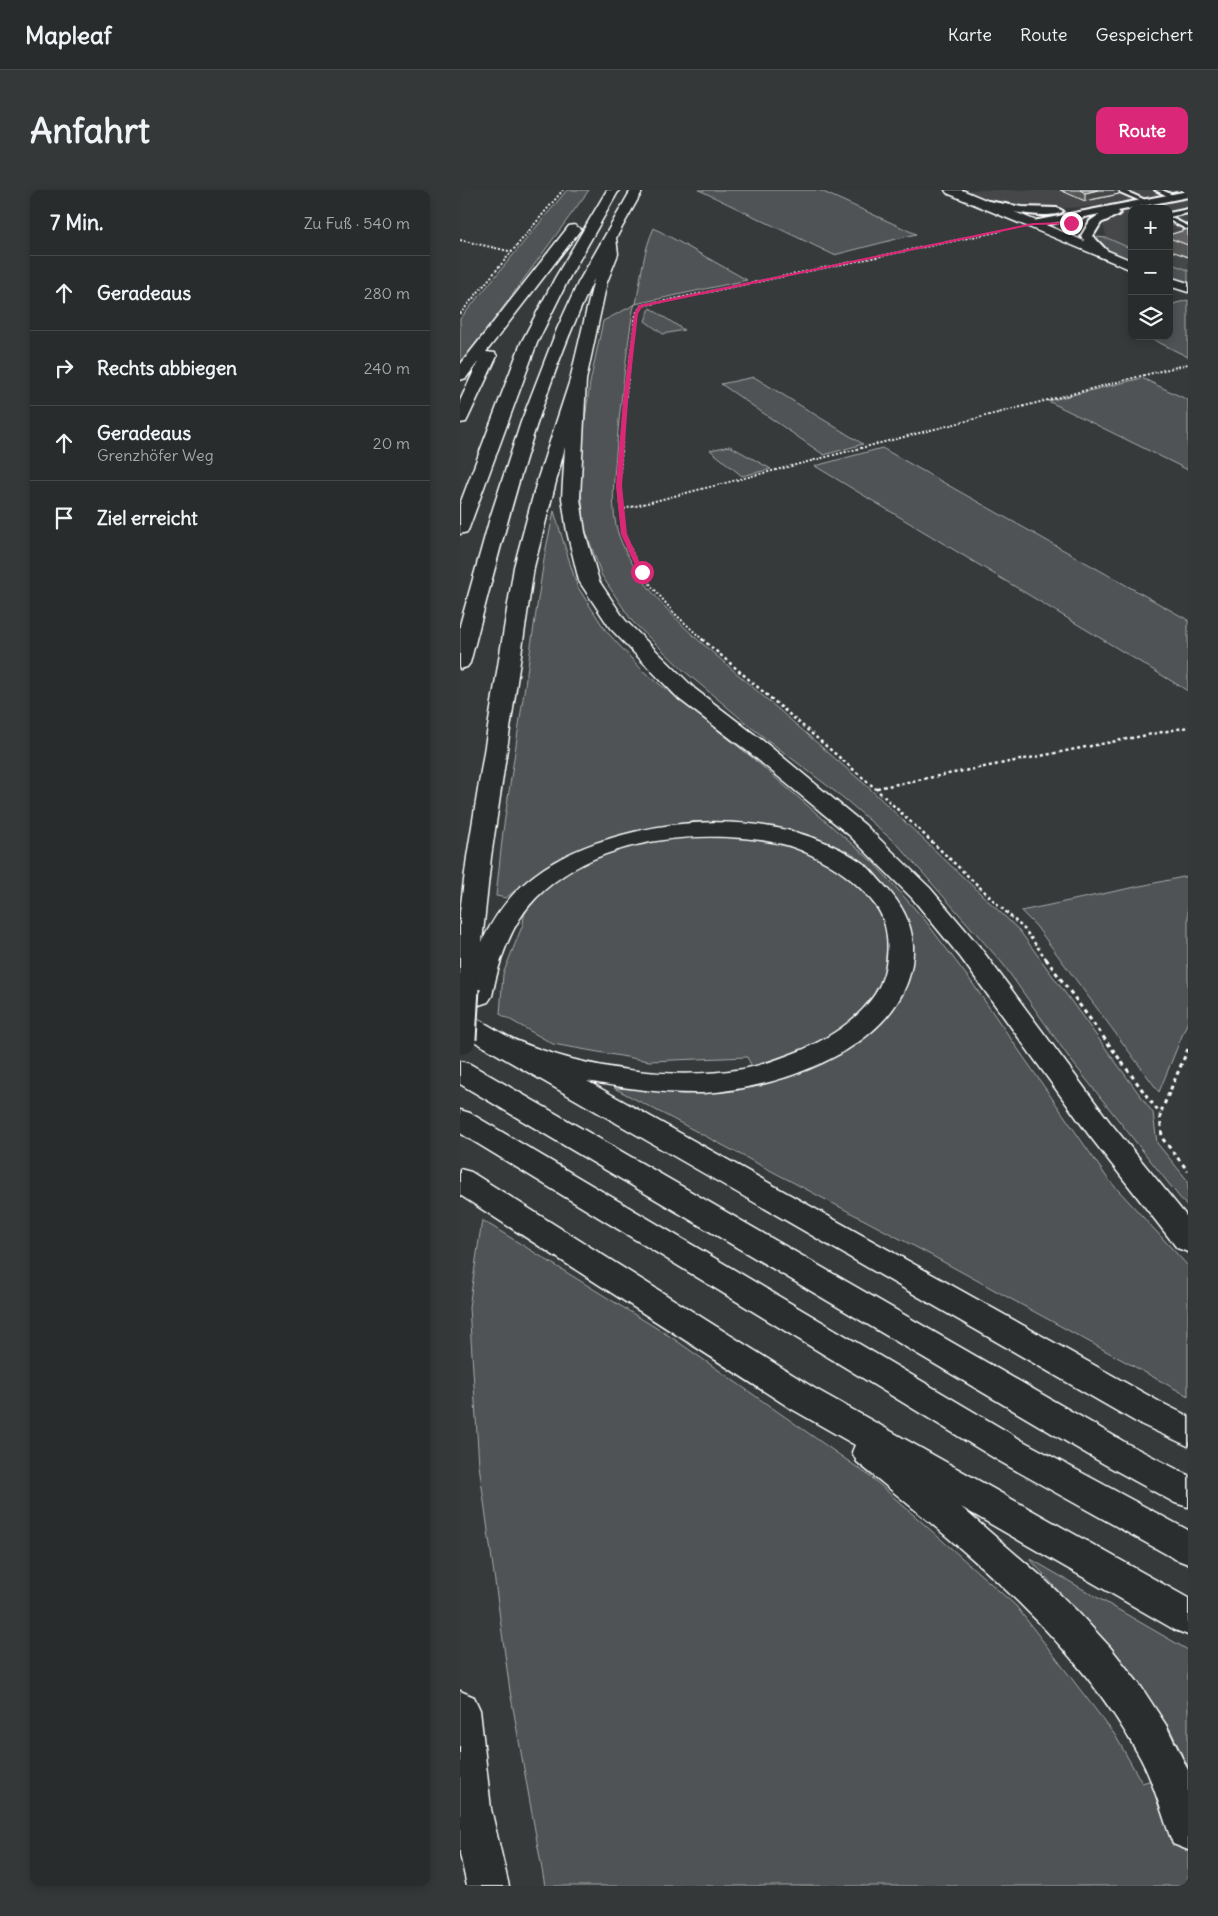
<!DOCTYPE html>
<html lang="de">
<head>
<meta charset="utf-8">
<style>
  body { margin:0; font-family:Delius,sans-serif; background:#353838; color:#f1f3f6 }
  .controls { position:absolute; right:15px; top:15px; display:grid; overflow:hidden; border-radius:10px; box-shadow:0 2px 8px #0003 }
  .controls button { width:45px; height:45px; display:grid; place-items:center; padding:0; border:0; border-bottom:1px solid #454848; background:#292c2c; color:#f1f3f6; font:25px sans-serif }
  .stop { position:absolute; width:15px; height:15px; margin:-11px; border:4px solid #db2777; border-radius:50%; background:#fff }
  .stop.end { background:#db2777; border-color:#fff; box-shadow:0 1px 5px #0008 }
  .list { margin:0; padding:0; list-style:none }
  h2 { display:flex; justify-content:space-between; align-items:center; height:65px; margin:0; padding:0 20px; font-size:21px }
  h2 small { font-size:16px; font-weight:400; color:#a5a7a9 }
  .list li { display:grid; grid-template-columns:32px 1fr auto; gap:15px; align-items:center; box-sizing:border-box; height:75px; padding:0 20px; border-top:1px solid #454848 }
  .list b { display:block; font-size:19px; white-space:nowrap }
  .list p { margin:0; font-size:16px; white-space:nowrap; color:#a5a7a9 }
  .list em { font-size:16px; font-style:normal; color:#a5a7a9 }
  .icon { flex:none; width:28px; height:28px; fill:none; stroke:currentColor; stroke-width:2; stroke-linecap:round; stroke-linejoin:round }
  .map { position:relative; flex:none; width:728px; height:1696px; overflow:hidden; border-radius:10px }
  header { display:flex; align-items:center; gap:30px; box-sizing:border-box; height:70px; padding:0 25px; background:#292c2c; border-bottom:1px solid #454848 }
  header strong { font-size:24px }
  nav { display:flex; gap:28px; margin-inline-start:auto; font-size:18px }
  .intro { display:flex; align-items:center; justify-content:space-between; box-sizing:border-box; height:120px; padding:0 30px }
  h1 { margin:0; font-size:35px }
  .button { padding:12px 22px; border-radius:10px; background:#db2777; color:#fff; font-size:18px; font-weight:700 }
  main { display:flex; gap:30px; padding:0 30px }
  aside { flex:1; background:#292c2c; border-radius:10px; box-shadow:0 2px 8px #0003 }
  .map>svg:first-child { display:block }
  .built { fill:#444748 }
  .green { fill:#505354; stroke:#a8a9aa }
  .lines { fill:none; stroke-linecap:round; stroke-linejoin:round }
  .lane-casing { stroke:#fff; stroke-width:4 }
  .street-casing { stroke:#fff; stroke-width:4 }
  .secondary-casing { stroke:#fff; stroke-width:3 }
  .highway-casing { stroke:#fff; stroke-width:3 }
  .path-far2 { stroke:#fff; stroke-width:2; stroke-dasharray:2 2; stroke-linecap:butt }
  .path-far1 { stroke:#fff; stroke-width:2.5; stroke-dasharray:3 3; stroke-linecap:butt }
  .path { stroke:#fff; stroke-width:3; stroke-dasharray:4 4; stroke-linecap:butt }
  .lane { fill:#2a2d2e; fill-rule:evenodd }
  .street { fill:#2a2d2e; fill-rule:evenodd }
  .secondary { fill:#2a2d2e; fill-rule:evenodd }
  .highway { fill:#2a2d2e; fill-rule:evenodd }
  .highway-bridge-casing { stroke:#fff; stroke-width:33; stroke-linecap:butt }
  .highway-bridge { stroke:#2a2d2e; stroke-width:29 }
  .wall { fill:#555657; stroke:#fff }
  .shaded-wall { fill:#454647; stroke:#fff }
  .building { fill:#636465; stroke:#fff }
  .route { fill:#db2777 }
</style>
</head>
<body>
<header>
<strong>Mapleaf</strong>
<nav><a>Karte</a><a>Route</a><a>Gespeichert</a></nav>
</header>
<div class="intro"><h1>Anfahrt</h1><a class="button">Route</a></div>
<main>
<aside>
<h2>7 Min.<small>Zu Fuß · 540 m</small></h2>
<ul class="list">
<li><svg class="icon" aria-label="ahead" viewBox="0 0 24 24"><path d="M12 20V5M6 11l6-6 6 6"/></svg><div><b>Geradeaus</b></div><em>280 m</em></li>
<li><svg class="icon" aria-label="right" viewBox="0 0 24 24"><path d="M7 20v-9h11M14 6l5 5-5 5"/></svg><div><b>Rechts abbiegen</b></div><em>240 m</em></li>
<li><svg class="icon" aria-label="ahead" viewBox="0 0 24 24"><path d="M12 20V5M6 11l6-6 6 6"/></svg><div><b>Geradeaus</b><p>Grenzhöfer Weg</p></div><em>20 m</em></li>
<li><svg class="icon" aria-label="arrive" viewBox="0 0 24 24"><path d="M6 21V4h12l-3 4 3 4H6"/></svg><div><b>Ziel erreicht</b></div></li>
</ul>
</aside>
<div class="map">
<svg width="728" height="1696" viewBox="0 0 728 1696">
  <rect width="100%" height="100%" fill="#373a3b"/>
  <filter id="ink" filterUnits="userSpaceOnUse"><feTurbulence type="fractalNoise" baseFrequency=".02" numOctaves="2"/><feDisplacementMap in="SourceGraphic" scale="10" xChannelSelector="R" yChannelSelector="G"/><feConvolveMatrix kernelMatrix="1 2 1 2 8 2 1 2 1" color-interpolation-filters="sRGB"/></filter>
  <g filter="url(#ink)">
    <path class="built" d="M503 0H728V80L709 73V19H672V59L647 48 637 16 610 18 555 16 531 11Z"/>
    <g class="green">
      <path d="M107 0H129L36 127 0 173V129Z"/>
      <path d="M239 0H359L456 44 374 65Z"/>
      <path d="M194 38 287 90 175 114 173 120C166 167 160 215 156 263 154 289 150 320 159 346 174 386 205 419 236 448L408 597 559 740 693 923 697 953 728 991V1018L610 869 543 774 439 656 386 610 292 538 223 480 172 431 142 386 125 339 121 302 122 251 130 193 143 131 176 114C181 88 183 61 194 38Z"/>
      <path d="M636 47 647 48 672 59V71C659 66 642 60 636 47Z"/>
      <path d="M709 73 728 80V93L709 86Z"/>
      <path d="M728 110V167L686 146H709V115Z"/>
      <path d="M190 118 224 140 203 144 185 131Z"/>
      <path d="M294 187 403 254 364 265 261 194Z"/>
      <path d="M682 188 728 210V280L588 211Z"/>
      <path d="M270 256 311 279 282 286 250 260Z"/>
      <path d="M422 258 728 430V501L355 276Z"/>
      <path d="M94 321 117 396 146 441 183 481 289 565 413 672 464 729 513 794 648 989 728 1076V1206L467 1063 154 898 232 903 302 896 287 867 189 871 93 854 40 824 43 784 63 734 69 688 46 708 36 706 43 641 85 363Z"/>
      <path d="M728 686V831L699 902 576 736 561 721Z"/>
      <path d="M22 1030 214 1149 411 1287 556 1416 655 1545 682 1593 728 1579V1696H85L50 1501 19 1275 9 1117Z"/>
      <path d="M569 1368 728 1460V1577L710 1539 674 1486Z"/>
    </g>
    <g class="lines">
      <g class="lane-casing">
        <g id="lane">
          <path d="M655 0H663L690 12 685 13Z"/>
          <path d="M695 0H702L717 7 712 8Z"/>
          <path d="M728 19V23L709 27 728 36V40L709 30V23Z"/>
        </g>
      </g>
      <g class="street-casing">
        <g id="street">
          <path d="M728 1V7L658 21 660 23 658 25 641 33 633 46 650 64 644 68C634 65 627 54 621 46L630 31 640 24 573 37 567 34 573 31Z"/>
          <path d="M528 11 562 17 597 18 603 21C593 31 538 20 524 16L522 14 524 12Z"/>
        </g>
      </g>
      <g class="secondary-casing">
        <g id="secondary">
          <path d="M485 0H502L672 71V80L487 3Z"/>
          <path d="M709 87 728 93V102L709 96Z"/>
        </g>
      </g>
      <g class="highway-casing">
        <g id="highway">
          <path d="M147 0H159L109 88 77 153 9 338 7 342 0 344V314L61 153 95 88Z"/>
          <path d="M171 0H183L156 48 158 64 147 92 126 190 120 308 125 342 139 391 165 430 235 499 307 554 405 635 470 698 519 756 649 931 728 1028V1062L717 1058 629 945 501 768 452 708 389 645 291 564 219 509 150 438 119 391 107 342 102 308 105 257 74 377 31 667 22 752C52 686 107 658 174 642 246 624 343 629 404 674 411 679 417 688 423 694 440 712 452 731 453 756 456 853 322 899 243 903 204 904 166 898 127 891L700 1212 728 1226V1256L676 1232 0 843V822C22 828 39 844 60 852 126 879 212 891 283 879 303 875 322 868 342 860 369 848 398 830 415 804 430 781 433 739 416 716 398 692 374 675 347 663 328 653 304 650 282 648 212 642 128 655 76 708 50 735 39 771 32 806L28 812 19 815 10 812 6 806H0V722L7 667 54 377 77 291 110 190 134 89C76 211 44 343 10 473L7 477 0 479V435L30 328 61 232 97 139 118 93Z"/>
          <path d="M114 35 121 39 26 162 35 163 37 166 8 228 6 232 0 233V211L18 172 6 188 0 190V175L109 36Z"/>
          <path d="M0 871 10 874 668 1254 728 1285V1317L715 1313 644 1274 0 894Z"/>
          <path d="M0 920 10 923 563 1251 728 1340V1374L715 1369 539 1271 0 943Z"/>
          <path d="M0 979 11 982 354 1198 728 1408V1445L715 1440 501 1317 582 1387 617 1421 650 1457 680 1495 706 1535 728 1580V1660L713 1654C701 1623 694 1591 677 1562 613 1446 498 1355 397 1272L392 1262 395 1255 330 1218 0 1005Z"/>
          <path d="M0 1501 14 1507 20 1520 31 1619 49 1696H7L0 1664Z"/>
        </g>
      </g>
      <g class="path-far2">
        <path d="M0 50 53 62"/>
        <path d="M0 124 103 0"/>
        <path d="M160 320 728 174"/>
        <path d="M243 450 213 422 181 383 164 344 159 296 165 211 176 124 181 116 541 41"/>
      </g>
      <g class="path-far1">
        <path d="M242 449 416 599 565 740 587 770"/>
        <path d="M417 598 728 537"/>
      </g>
      <g class="path">
        <path d="M586 769 700 924"/>
        <path d="M728 859 700 924 702 948 728 981"/>
      </g>
      <use href="#lane" class="lane"/>
      <use href="#street" class="street"/>
      <use href="#secondary" class="secondary"/>
      <use href="#highway" class="highway"/>
      <g class="highway-bridge-casing">
        <path id="highway-bridge" d="M1 849 4 798"/>
      </g>
      <use href="#highway-bridge" class="highway-bridge"/>
    </g>
    <g class="wall">
      <path d="M600 0H659V4L625 11Z"/>
      <path d="M728 39V67L709 60V45Z"/>
    </g>
    <path class="shaded-wall" d="M638 0H659V4L625 11V3Z"/>
    <g class="building">
      <path d="M620 0H638L625 3Z"/>
      <path d="M728 39V55L709 48V45Z"/>
    </g>
  </g>
  <path class="route" d="M611 32 613 34 573 35 182 117 178 124 168 211 162 296 167 344 184 382 179 384 161 344 156 296 163 211 174 124 179 115 573 33Z"/>
</svg>
<div class="controls">
<button>+</button>
<button>−</button>
<button><svg class="icon" aria-label="layers" viewBox="0 0 24 24"><path d="M12 4l9 5-9 5-9-5zM3 14l9 5 9-5"/></svg></button>
</div>
<div class="stop" style="left:182px;top:382px"></div>
<div class="stop end" style="left:611px;top:33px"></div>
</div>
</main>
</body>
</html>
